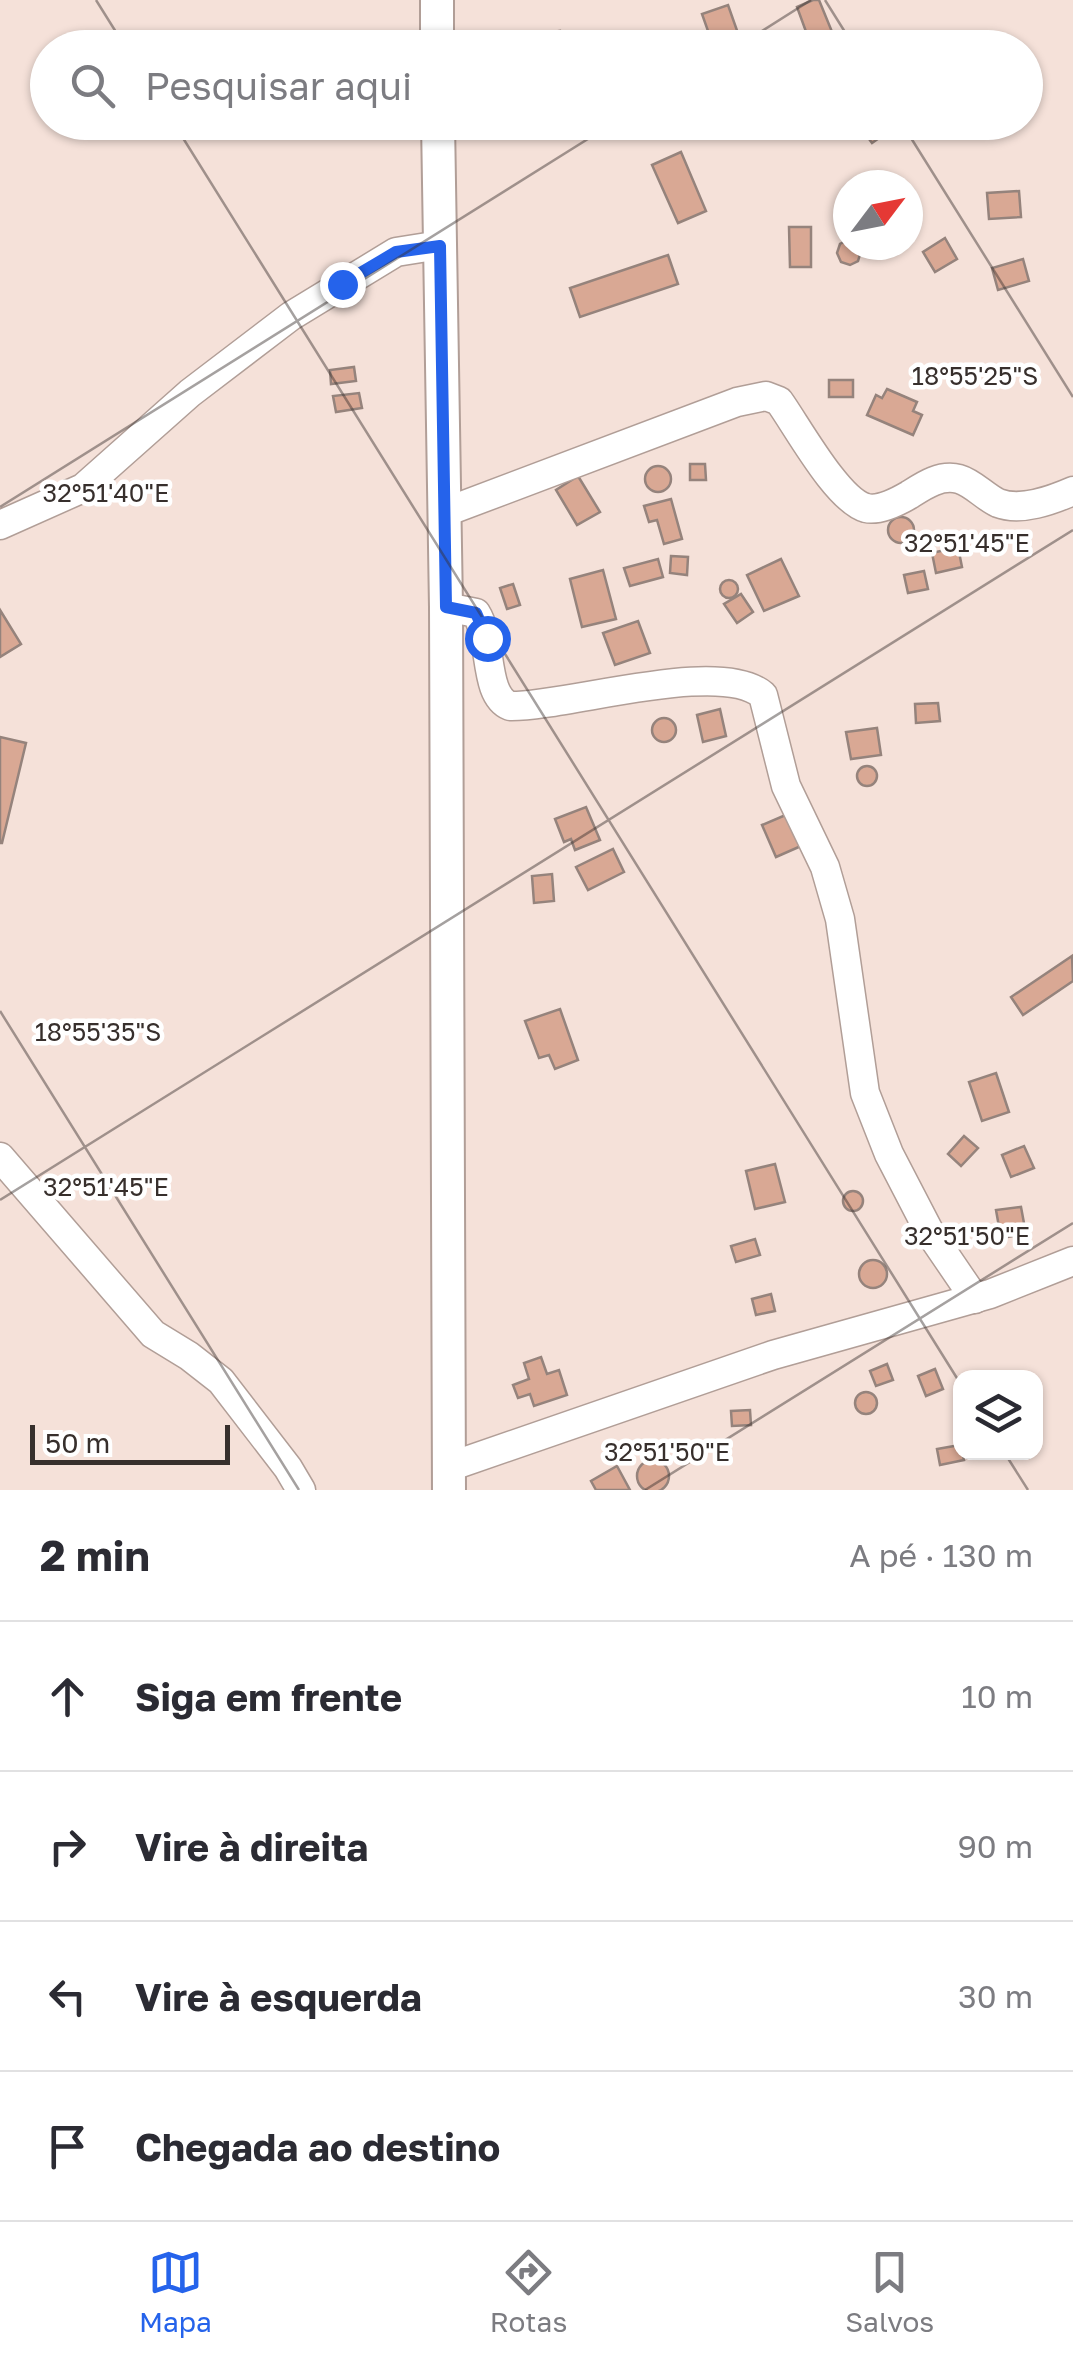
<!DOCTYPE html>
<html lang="pt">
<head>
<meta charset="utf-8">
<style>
  body { margin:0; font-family:"Golos Text",sans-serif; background:#f7f7f7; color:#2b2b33 }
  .controls { position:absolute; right:30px; bottom:30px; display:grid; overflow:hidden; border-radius:20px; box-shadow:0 2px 8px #0004 }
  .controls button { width:90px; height:90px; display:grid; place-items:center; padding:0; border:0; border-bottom:2px solid #e1e1e2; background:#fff; color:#2b2b33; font:50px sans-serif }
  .compass { position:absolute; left:833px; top:170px; width:90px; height:90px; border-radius:50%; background:#fff; box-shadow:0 2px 8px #0004; rotate:58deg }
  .scale { position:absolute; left:30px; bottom:25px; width:200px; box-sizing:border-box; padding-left:10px; border:5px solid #372f2c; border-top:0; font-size:28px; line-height:35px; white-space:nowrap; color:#372f2c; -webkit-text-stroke:8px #fff; paint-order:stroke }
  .stop { position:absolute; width:30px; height:30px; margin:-22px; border:8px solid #2563eb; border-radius:50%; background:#fff }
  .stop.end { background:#2563eb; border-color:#fff; box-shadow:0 2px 10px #0008 }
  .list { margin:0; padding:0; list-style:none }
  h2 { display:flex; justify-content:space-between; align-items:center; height:130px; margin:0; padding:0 40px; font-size:42px }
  h2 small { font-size:32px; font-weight:400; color:#7c7c81 }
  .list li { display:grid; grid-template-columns:65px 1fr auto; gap:30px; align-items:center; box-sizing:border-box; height:150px; padding:0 40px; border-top:2px solid #e1e1e2 }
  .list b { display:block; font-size:38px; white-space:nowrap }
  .list em { font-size:32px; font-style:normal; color:#7c7c81 }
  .icon { flex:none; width:55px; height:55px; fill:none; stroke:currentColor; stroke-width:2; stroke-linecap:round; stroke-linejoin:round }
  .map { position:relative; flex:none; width:1073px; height:1490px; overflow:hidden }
  .search { position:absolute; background:#fff; box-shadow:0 2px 8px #0004; left:30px; right:30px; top:30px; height:110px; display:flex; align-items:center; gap:25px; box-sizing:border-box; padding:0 35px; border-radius:55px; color:#7c7c81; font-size:38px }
  .sheet { height:730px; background:#fff }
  nav { display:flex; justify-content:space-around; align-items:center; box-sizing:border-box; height:140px; border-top:2px solid #e1e1e2; background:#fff; font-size:28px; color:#7c7c81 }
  nav a { display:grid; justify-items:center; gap:5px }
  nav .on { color:#2563eb }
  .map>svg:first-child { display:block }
  .building { fill:#d9a894; stroke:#95837c; stroke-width:2.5 }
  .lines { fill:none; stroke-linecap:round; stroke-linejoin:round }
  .minor-casing { stroke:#b19e97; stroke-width:31 }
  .tertiary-casing { stroke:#b19e97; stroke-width:36 }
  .minor { stroke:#fff; stroke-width:28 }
  .tertiary { stroke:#fff; stroke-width:32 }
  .route { stroke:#2563eb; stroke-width:12 }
  .ticks { fill:none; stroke:#372f2c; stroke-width:2.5; stroke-opacity:0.45 }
  .ticks-label { font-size:25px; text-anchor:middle; fill:#372f2c; stroke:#fff; stroke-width:9; stroke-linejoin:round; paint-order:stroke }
</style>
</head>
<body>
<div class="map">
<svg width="1073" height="1490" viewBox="0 0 1073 1490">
  <rect width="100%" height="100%" fill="#f5e1d9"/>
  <g class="building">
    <path d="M813 0H819L837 44 812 48 797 7Z"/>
    <path d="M728 5 740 39 714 48 702 14Z"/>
    <path d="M560 31 563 48H537L536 34Z"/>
    <path d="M868 122H873L882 136 872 143 861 128Z"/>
    <path d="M681 152 706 211 678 223 652 165Z"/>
    <path d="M1019 191 1021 217 989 219 987 193Z"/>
    <path d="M789 227H811V267H790Z"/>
    <path d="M945 238 957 259 935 272 923 252Z"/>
    <path d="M848 240V245H859L861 251 858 261 850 265 841 262 837 253 840 244Z"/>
    <path d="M668 255 678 284 580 317 570 288Z"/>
    <path d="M1023 259 1029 281 998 290 992 268Z"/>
    <path d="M354 367 356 381 331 384 330 370Z"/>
    <rect x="829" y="380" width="24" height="17"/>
    <path d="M887 389 917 402 913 411 922 415 913 435 867 415 876 395 882 398Z"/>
    <path d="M359 393 362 408 336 412 333 396Z"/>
    <path d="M690 464H705L706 480H690Z"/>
    <circle cx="658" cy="479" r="13"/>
    <path d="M578 476 600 512 577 525 556 490Z"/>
    <path d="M671 499 682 539 664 544 657 520 649 522 644 506Z"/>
    <circle cx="901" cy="530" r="13"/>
    <path d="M958 547 962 567 936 573 932 553Z"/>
    <path d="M671 556 688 557 687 575 670 573Z"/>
    <path d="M658 559 663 577 630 586 624 568Z"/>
    <path d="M781 559 799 596 764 611 747 575Z"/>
    <path d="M603 570 616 619 582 627 570 579Z"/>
    <path d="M924 571 928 589 908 593 904 575Z"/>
    <circle cx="729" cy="589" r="9"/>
    <path d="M513 584 520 605 507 609 500 588Z"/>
    <path d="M741 594 753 612 737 623 724 604Z"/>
    <path d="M0 610 21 644 0 657Z"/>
    <path d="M638 621 650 653 615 665 603 633Z"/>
    <path d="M938 703 940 721 916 723 915 704Z"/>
    <path d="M720 709 726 736 703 742 697 715Z"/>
    <circle cx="664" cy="730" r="12"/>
    <path d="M877 728 881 755 851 759 846 732Z"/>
    <path d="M0 737 26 743 2 843H0Z"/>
    <circle cx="867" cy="776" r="10"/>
    <path d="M586 807 600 840 575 850 571 839 564 842 555 819Z"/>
    <path d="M788 814 801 846 776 857 762 825Z"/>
    <path d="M613 849 624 872 588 890 576 867Z"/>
    <path d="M552 874 554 901 534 903 532 876Z"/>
    <path d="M1072 956 1073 981 1023 1015 1011 997Z"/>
    <path d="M560 1009 578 1060 555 1069 549 1055 539 1058 525 1021Z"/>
    <path d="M996 1073 1009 1112 982 1121 969 1082Z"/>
    <path d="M964 1136 978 1148 961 1166 948 1154Z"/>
    <path d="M1024 1146 1034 1168 1011 1177 1002 1155Z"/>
    <path d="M775 1164 785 1202 755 1209 746 1171Z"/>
    <circle cx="853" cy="1201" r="10"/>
    <path d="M1021 1207 1026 1234 1001 1238 996 1210Z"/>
    <path d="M755 1239 760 1255 736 1262 731 1246Z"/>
    <circle cx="873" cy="1274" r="14"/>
    <path d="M771 1294 775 1311 756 1315 752 1299Z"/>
    <path d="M541 1357 547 1374 559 1370 567 1395 534 1406 530 1394 518 1398 513 1385 529 1379 524 1363Z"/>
    <path d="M887 1364 893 1380 876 1386 870 1371Z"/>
    <path d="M935 1369 943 1389 926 1396 918 1376Z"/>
    <circle cx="866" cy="1403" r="11"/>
    <path d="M750 1410 751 1425 732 1426 731 1411Z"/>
    <path d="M960 1445 964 1460 940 1465 937 1449Z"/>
    <circle cx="653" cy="1476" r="16"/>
    <path d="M617 1466 630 1490H596L591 1481Z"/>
  </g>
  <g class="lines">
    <g class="minor-casing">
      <g id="minor">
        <path d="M443 513 737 402 766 396 779 401C797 426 837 500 866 508 879 511 897 502 909 495 923 486 940 474 959 479 973 483 985 497 998 503 1021 512 1052 500 1073 491"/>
        <path d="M0 525 83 488 190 393 291 316 396 252 440 245"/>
        <path d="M446 607 476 613C493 640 483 695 510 706 567 707 720 658 763 695L786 786 825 867 840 919 865 1093 889 1154 930 1233 975 1299"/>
        <path d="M0 1157 153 1334 189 1356 221 1381 288 1468 301 1490"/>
        <path d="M449 1467 773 1355 990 1294 1073 1261"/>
      </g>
    </g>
    <g class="tertiary-casing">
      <g id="tertiary">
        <path d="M437 0V48"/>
        <path d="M438 122 446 607 449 1490"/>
      </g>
    </g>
    <use href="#minor" class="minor"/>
    <use href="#tertiary" class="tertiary"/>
  </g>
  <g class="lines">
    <path class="route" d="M342 284 396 252 440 246 446 607 476 613 487 638"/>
  </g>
  <path class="ticks" d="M96 0 126 48M825 0 855 48M735 48 811 0M173 122 960 1383M901 122 1073 397M0 507 615 122M0 1011 299 1490M0 1200 1073 530M1004 1452 1028 1490M645 1490 1073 1223"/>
  <g class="ticks-label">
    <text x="975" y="385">18°55'25"S</text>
    <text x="106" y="502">32°51'40"E</text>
    <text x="967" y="552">32°51'45"E</text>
    <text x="98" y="1041">18°55'35"S</text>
    <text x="106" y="1196">32°51'45"E</text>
    <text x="967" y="1245">32°51'50"E</text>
    <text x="667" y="1461">32°51'50"E</text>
  </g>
</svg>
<div class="controls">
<button><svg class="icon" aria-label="layers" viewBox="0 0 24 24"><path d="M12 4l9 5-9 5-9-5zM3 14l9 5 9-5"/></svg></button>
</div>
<svg class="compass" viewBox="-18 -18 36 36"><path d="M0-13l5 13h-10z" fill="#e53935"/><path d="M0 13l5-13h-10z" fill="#7c7c81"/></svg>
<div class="scale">50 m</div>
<div class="stop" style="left:487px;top:638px"></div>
<div class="stop end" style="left:342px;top:284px"></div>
<div class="search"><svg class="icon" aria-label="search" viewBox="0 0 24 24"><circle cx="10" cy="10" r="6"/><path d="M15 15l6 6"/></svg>Pesquisar aqui</div>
</div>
<section class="sheet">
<h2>2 min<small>A pé · 130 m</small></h2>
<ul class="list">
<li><svg class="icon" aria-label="ahead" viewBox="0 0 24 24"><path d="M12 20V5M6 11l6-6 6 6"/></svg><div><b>Siga em frente</b></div><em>10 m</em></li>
<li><svg class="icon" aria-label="right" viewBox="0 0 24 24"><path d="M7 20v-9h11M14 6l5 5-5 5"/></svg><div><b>Vire à direita</b></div><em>90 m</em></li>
<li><svg class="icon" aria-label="left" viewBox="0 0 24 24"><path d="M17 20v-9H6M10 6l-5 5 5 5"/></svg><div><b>Vire à esquerda</b></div><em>30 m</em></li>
<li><svg class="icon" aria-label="arrive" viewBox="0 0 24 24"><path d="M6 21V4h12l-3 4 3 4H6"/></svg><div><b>Chegada ao destino</b></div></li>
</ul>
</section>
<nav>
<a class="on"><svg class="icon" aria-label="map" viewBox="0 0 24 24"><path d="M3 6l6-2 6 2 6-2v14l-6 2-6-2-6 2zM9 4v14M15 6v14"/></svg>Mapa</a>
<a><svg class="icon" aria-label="directions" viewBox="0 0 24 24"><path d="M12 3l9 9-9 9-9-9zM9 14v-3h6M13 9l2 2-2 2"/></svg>Rotas</a>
<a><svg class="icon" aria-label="saved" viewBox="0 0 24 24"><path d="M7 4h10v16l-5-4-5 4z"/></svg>Salvos</a>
</nav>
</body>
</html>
